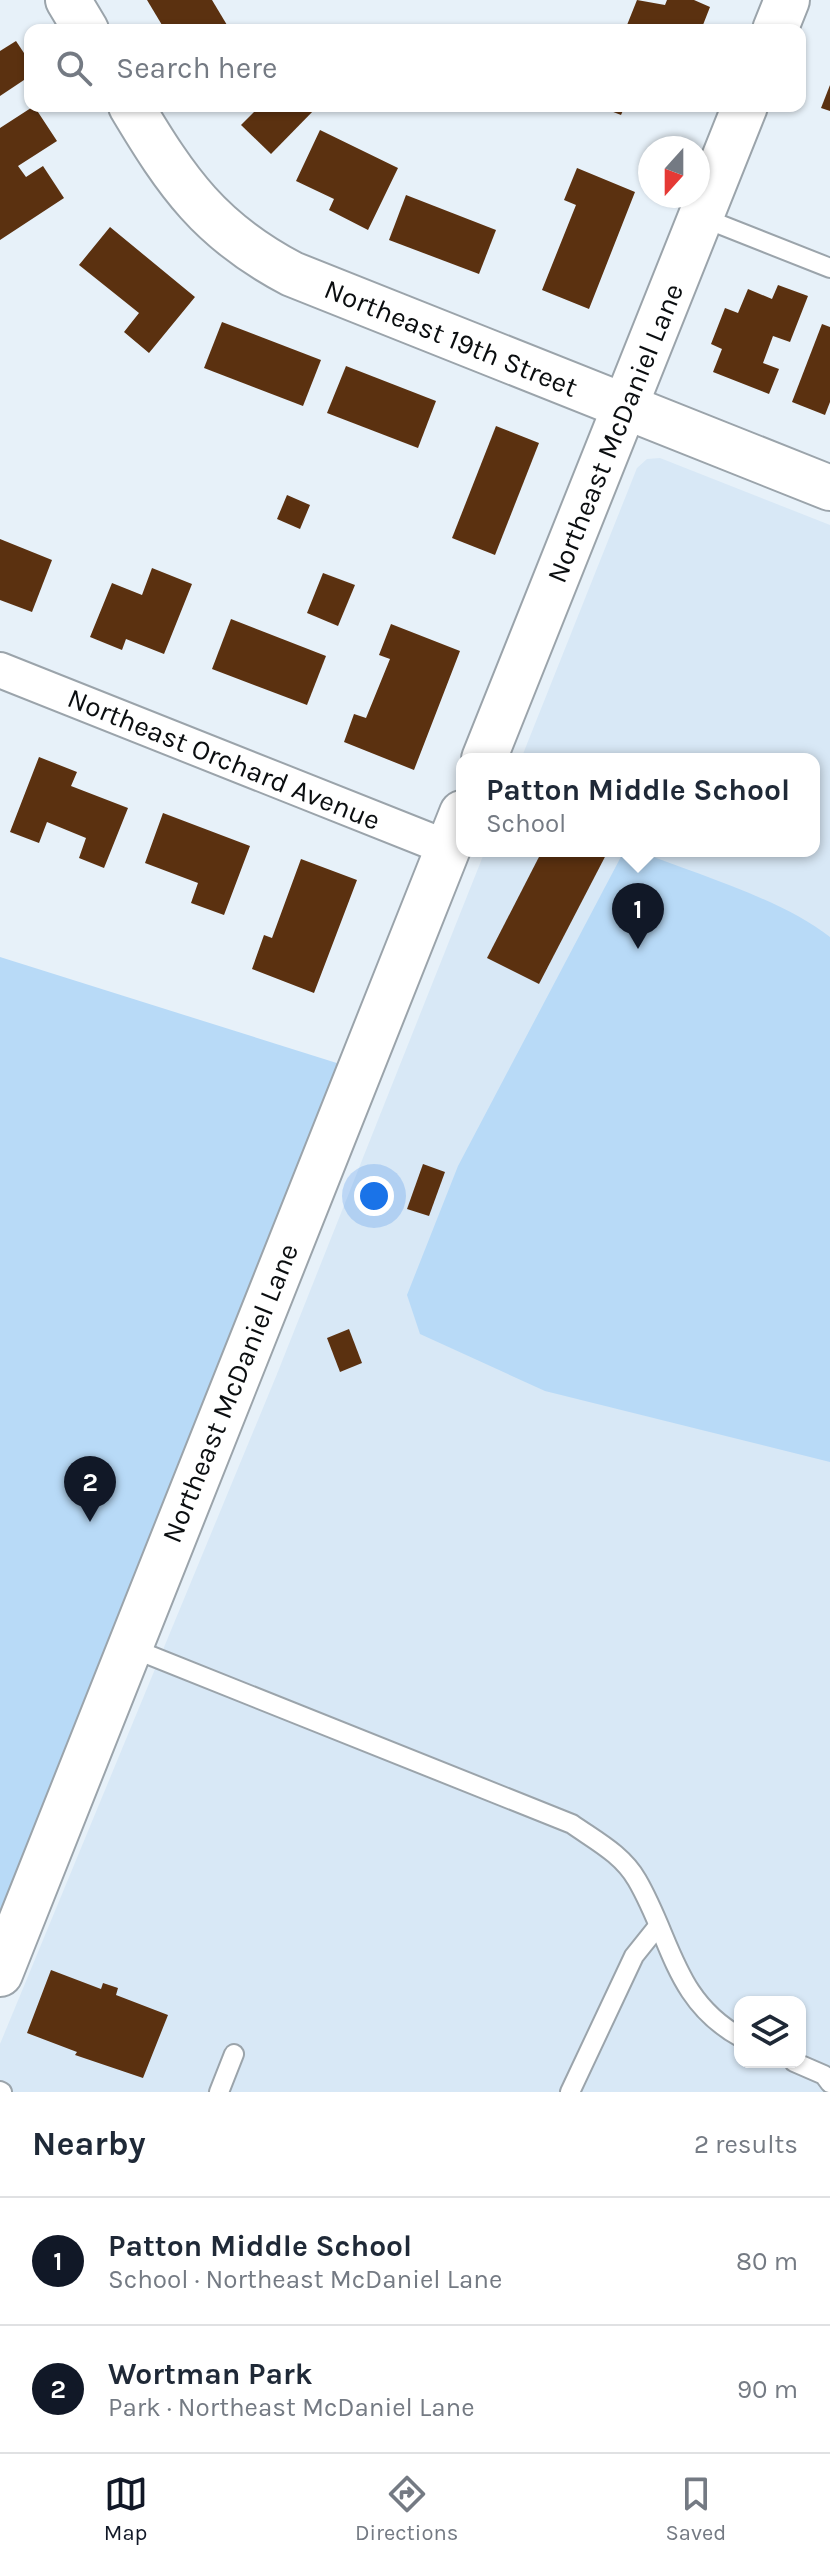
<!DOCTYPE html>
<html lang="en">
<head>
<meta charset="utf-8">
<style>
  body { margin:0; font-family:Karla,sans-serif; background:#f6f6f7; color:#1f2937 }
  .controls { position:absolute; right:24px; bottom:24px; display:grid; overflow:hidden; border-radius:16px; box-shadow:0 2px 6px #0004 }
  .controls button { width:72px; height:72px; display:grid; place-items:center; padding:0; border:0; border-bottom:2px solid #e0e1e3; background:#fff; color:#1f2937; font:40px sans-serif }
  .compass { position:absolute; left:638px; top:136px; width:72px; height:72px; border-radius:50%; background:#fff; box-shadow:0 2px 6px #0004; rotate:201deg }
  .you { position:absolute; left:374px; top:1196px; width:28px; height:28px; margin:-20px; border:6px solid #fff; border-radius:50%; background:#1a73e8; box-shadow:0 0 0 12px #1a73e833 }
  .badge { display:grid; place-items:center; width:52px; height:52px; border-radius:50%; background:#111827; color:#fff; font-size:26px; font-weight:700 }
  .pin { position:absolute; translate:-50% -66px; filter:drop-shadow(0 2px 4px #0008) }
  .pin::after { content:''; position:absolute; top:42px; width:28px; height:24px; background:inherit; clip-path:polygon(0 0,100% 0,50% 100%) }
  .popup { position:absolute; left:456px; top:753px; width:364px; height:104px; box-sizing:border-box; display:grid; place-content:center; border-radius:16px; background:#fff; filter:drop-shadow(0 2px 6px #0005); font-size:26px; white-space:nowrap; color:#747a83 }
  .popup b { font-size:30px; color:#1f2937 }
  .popup::after { content:''; position:absolute; left:50%; top:100%; margin-left:-16px; border:16px solid transparent; border-top-color:#fff }
  .list { margin:0; padding:0; list-style:none }
  h2 { display:flex; justify-content:space-between; align-items:center; height:104px; margin:0; padding:0 32px; font-size:34px }
  h2 small { font-size:26px; font-weight:400; color:#747a83 }
  .list li { display:grid; grid-template-columns:52px 1fr auto; gap:24px; align-items:center; box-sizing:border-box; height:128px; padding:0 32px; border-top:2px solid #e0e1e3 }
  .list b { display:block; font-size:30px; white-space:nowrap }
  .list p { margin:0; font-size:26px; white-space:nowrap; color:#747a83 }
  .list em { font-size:26px; font-style:normal; color:#747a83 }
  .icon { flex:none; width:44px; height:44px; fill:none; stroke:currentColor; stroke-width:2; stroke-linecap:round; stroke-linejoin:round }
  .map { position:relative; flex:none; width:830px; height:2092px; overflow:hidden }
  .search { position:absolute; background:#fff; box-shadow:0 2px 6px #0004; left:24px; right:24px; top:24px; height:88px; display:flex; align-items:center; gap:20px; box-sizing:border-box; padding:0 28px; border-radius:16px; color:#747a83; font-size:30px }
  .sheet { height:360px; background:#fff }
  nav { display:flex; justify-content:space-around; align-items:center; box-sizing:border-box; height:112px; border-top:2px solid #e0e1e3; background:#fff; font-size:22px; color:#747a83 }
  nav a { display:grid; justify-items:center; gap:4px }
  nav .on { color:#111827 }
  .map>svg:first-child { display:block }
  .built { fill:#d8e8f6; fill-rule:evenodd }
  .green { fill:#b8daf7 }
  .building { fill:#5b3110 }
  .lines { fill:none; stroke-linecap:round; stroke-linejoin:round }
  .lane-casing { stroke:#9ba4ab; stroke-width:22 }
  .street-casing { stroke:#9ba4ab; stroke-width:38 }
  .secondary-casing { stroke:#9ba4ab; stroke-width:48 }
  .lane { stroke:#fff; stroke-width:18 }
  .street { stroke:#fff; stroke-width:34 }
  .secondary { stroke:#fff; stroke-width:44 }
  .labels { text-anchor:middle; dominant-baseline:central; stroke-width:8; stroke-linejoin:round; paint-order:stroke }
  .street-label { font-size:28px; fill:#0b0e10; stroke:#fff }
</style>
</head>
<body>
<div class="map">
<svg width="830" height="2092" viewBox="0 0 830 2092">
  <rect width="100%" height="100%" fill="#e7f1f9"/>
  <path class="built" d="M660 458 830 525V2092H0V2044L277 1374 485 851H814V759H521L637 468 647 459ZM740 2002H800V2062H740Z"/>
  <g class="green">
    <path d="M624 851H638C696 874 782 899 830 937V1462L545 1391 420 1334 407 1295 458 1166Z"/>
    <path d="M0 957 359 1070 0 1974Z"/>
  </g>
  <g class="building">
    <path d="M147 0H212L230 30H165Z"/>
    <path d="M637 0 665 5 667 0H694L710 7 701 30H625Z"/>
    <path d="M16 41 30 62V76L0 96V51Z"/>
    <path d="M830 85V111L821 108Z"/>
    <path d="M34 106 57 141 18 166 26 177 43 166 64 198 0 240V128Z"/>
    <path d="M260 106H318L271 154 241 125Z"/>
    <path d="M598 106H625L621 115Z"/>
    <path d="M320 130 398 168 368 230 329 210 334 199 296 181Z"/>
    <path d="M577 168 635 192 589 309 542 290 576 205 564 200Z"/>
    <path d="M406 195 496 230 479 274 389 240Z"/>
    <path d="M110 227 195 297 149 353 124 332 139 313 79 265Z"/>
    <path d="M778 285 808 296 790 342 773 336 763 363 779 369 769 394 713 372 722 349 711 344 725 308 738 313 748 289 772 299Z"/>
    <path d="M222 322 321 360 303 406 204 368Z"/>
    <path d="M822 324 830 327V402L825 415 792 402Z"/>
    <path d="M346 366 436 401 418 448 327 413Z"/>
    <path d="M496 426 539 443 495 555 452 538Z"/>
    <path d="M287 495 310 505 300 529 277 519Z"/>
    <path d="M0 539 52 560 32 612 0 600Z"/>
    <path d="M152 568 192 584 164 654 126 639 122 650 90 637 112 583 142 595Z"/>
    <path d="M323 573 355 585 338 626 307 613Z"/>
    <path d="M231 619 326 656 307 705 212 669Z"/>
    <path d="M391 624 460 651 414 770 344 742 354 714 366 718 390 659 379 655Z"/>
    <path d="M39 757 77 772 71 786 128 808 104 868 79 858 86 838 47 822 39 843 10 832Z"/>
    <path d="M163 813 250 846 224 915 191 903 198 883 145 863Z"/>
    <path d="M542 851H608L539 984 487 958Z"/>
    <path d="M301 859 357 880 314 993 252 969 264 935 272 938Z"/>
    <path d="M423 1164 445 1172 429 1216 407 1209Z"/>
    <path d="M349 1329 362 1363 340 1372 327 1338Z"/>
    <path d="M51 1970 101 1989 103 1983 118 1988 116 1995 168 2015 143 2078 75 2055 77 2052 27 2033Z"/>
  </g>
  <g class="lines">
    <g class="lane-casing">
      <g id="lane">
        <path d="M701 217 830 268"/>
        <path d="M129 1647 572 1824C596 1841 622 1854 637 1880 672 1940 674 2000 740 2037"/>
        <path d="M794 2062 824 2075 830 2083"/>
        <path d="M0 2091 2 2092"/>
        <path d="M219 2092 234 2054"/>
        <path d="M570 2092 634 1956 658 1926"/>
      </g>
    </g>
    <g class="street-casing">
      <path id="street" d="M0 670 448 848"/>
    </g>
    <g class="secondary-casing">
      <g id="secondary">
        <path d="M68 0 86 30"/>
        <path d="M775 30 787 0"/>
        <path d="M131 106C177 183 210 231 292 274L830 488"/>
        <path d="M484 759 745 106"/>
        <path d="M0 1974 462 813"/>
      </g>
    </g>
    <use href="#lane" class="lane"/>
    <use href="#street" class="street"/>
    <use href="#secondary" class="secondary"/>
  </g>
  <g class="labels">
    <g class="street-label">
      <text transform="translate(451 338) rotate(22)">Northeast 19th Street</text>
      <text transform="translate(615 433) rotate(-68)">Northeast McDaniel Lane</text>
      <text transform="translate(224 759) rotate(22)">Northeast Orchard Avenue</text>
      <text transform="translate(230 1393) rotate(-68)">Northeast McDaniel Lane</text>
    </g>
  </g>
</svg>
<div class="controls">
<button><svg class="icon" aria-label="layers" viewBox="0 0 24 24"><path d="M12 4l9 5-9 5-9-5zM3 14l9 5 9-5"/></svg></button>
</div>
<svg class="compass" viewBox="-18 -18 36 36"><path d="M0-13l5 13h-10z" fill="#e53935"/><path d="M0 13l5-13h-10z" fill="#747a83"/></svg>
<div class="you"></div>
<div class="pin badge" style="left:638px;top:949px">1</div>
<div class="popup"><b>Patton Middle School</b>School</div>
<div class="pin badge" style="left:90px;top:1522px">2</div>
<div class="search"><svg class="icon" aria-label="search" viewBox="0 0 24 24"><circle cx="10" cy="10" r="6"/><path d="M15 15l6 6"/></svg>Search here</div>
</div>
<section class="sheet">
<h2>Nearby<small>2 results</small></h2>
<ul class="list">
<li><span class="badge">1</span><div><b>Patton Middle School</b><p>School · Northeast McDaniel Lane</p></div><em>80 m</em></li>
<li><span class="badge">2</span><div><b>Wortman Park</b><p>Park · Northeast McDaniel Lane</p></div><em>90 m</em></li>
</ul>
</section>
<nav>
<a class="on"><svg class="icon" aria-label="map" viewBox="0 0 24 24"><path d="M3 6l6-2 6 2 6-2v14l-6 2-6-2-6 2zM9 4v14M15 6v14"/></svg>Map</a>
<a><svg class="icon" aria-label="directions" viewBox="0 0 24 24"><path d="M12 3l9 9-9 9-9-9zM9 14v-3h6M13 9l2 2-2 2"/></svg>Directions</a>
<a><svg class="icon" aria-label="saved" viewBox="0 0 24 24"><path d="M7 4h10v16l-5-4-5 4z"/></svg>Saved</a>
</nav>
</body>
</html>
